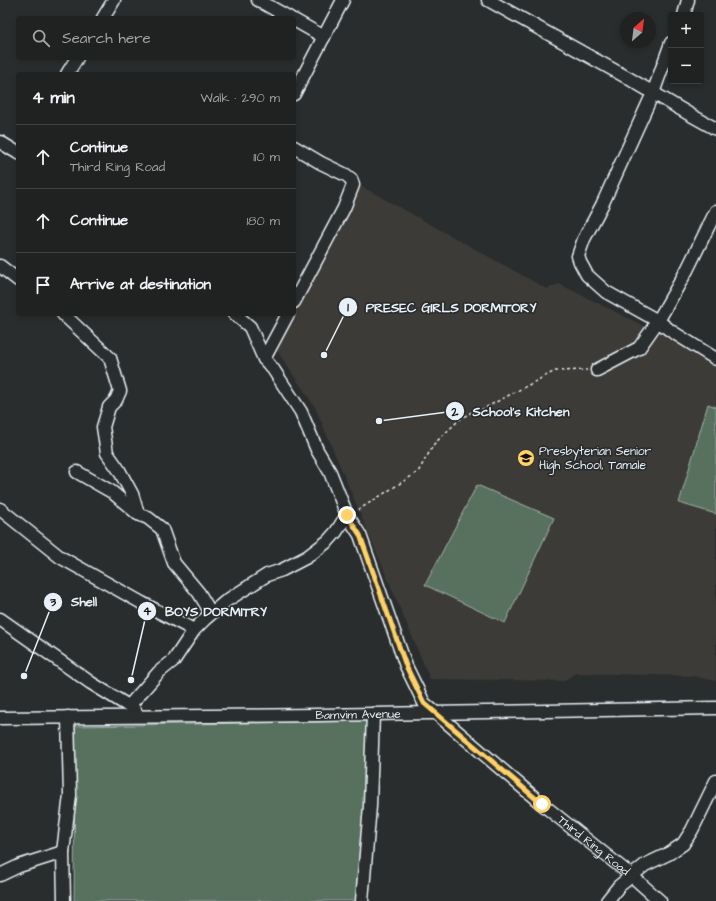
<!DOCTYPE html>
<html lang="en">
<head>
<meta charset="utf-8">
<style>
  body { margin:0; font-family:"Architects Daughter",sans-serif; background:#282a2a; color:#f1f3f6 }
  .controls { position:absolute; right:12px; top:12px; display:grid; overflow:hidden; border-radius:4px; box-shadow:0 2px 6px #0003 }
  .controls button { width:36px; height:36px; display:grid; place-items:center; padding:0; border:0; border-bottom:1px solid #3d3f40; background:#202222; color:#f1f3f6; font:20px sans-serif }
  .compass { position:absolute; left:620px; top:12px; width:36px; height:36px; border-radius:50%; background:#202222; box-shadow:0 2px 6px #0003; rotate:28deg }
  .stop { position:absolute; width:12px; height:12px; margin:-9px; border:3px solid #ffd166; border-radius:50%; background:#fff }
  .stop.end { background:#ffd166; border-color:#fff; box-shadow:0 1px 4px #0008 }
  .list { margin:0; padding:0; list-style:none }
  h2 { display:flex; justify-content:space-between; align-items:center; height:52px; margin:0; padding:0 16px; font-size:17px }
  h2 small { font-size:13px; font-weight:400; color:#a2a4a5 }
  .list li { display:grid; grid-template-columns:26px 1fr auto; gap:12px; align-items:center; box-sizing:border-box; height:64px; padding:0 16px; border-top:1px solid #3d3f40 }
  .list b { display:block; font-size:15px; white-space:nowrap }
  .list p { margin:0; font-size:13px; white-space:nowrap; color:#a2a4a5 }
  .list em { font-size:13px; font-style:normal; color:#a2a4a5 }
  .icon { flex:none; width:22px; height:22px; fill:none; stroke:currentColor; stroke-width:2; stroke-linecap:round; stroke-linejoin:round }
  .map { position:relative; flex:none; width:716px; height:901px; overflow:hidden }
  .search { position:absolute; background:#202222; box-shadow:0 2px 6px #0003; left:16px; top:16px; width:280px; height:44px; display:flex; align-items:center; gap:10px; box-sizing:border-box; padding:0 14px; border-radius:4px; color:#a2a4a5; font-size:15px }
  .panel { position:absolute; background:#202222; box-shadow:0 2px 6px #0003; left:16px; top:72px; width:280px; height:244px; border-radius:4px }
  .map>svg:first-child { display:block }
  .built { fill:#3d3a38 }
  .green { fill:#58715e; stroke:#a0b1ab }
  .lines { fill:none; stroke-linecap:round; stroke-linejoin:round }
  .minor-casing { stroke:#e8f1f8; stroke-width:15 }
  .path { stroke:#e8f1f8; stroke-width:1.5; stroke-dasharray:3 3; stroke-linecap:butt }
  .minor { stroke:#2a2d2e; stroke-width:12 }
  .route { stroke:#ffd166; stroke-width:5 }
  .labels { text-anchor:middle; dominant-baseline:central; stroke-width:3.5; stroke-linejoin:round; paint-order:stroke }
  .poi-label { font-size:12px; fill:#e8f1f8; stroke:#2a2d2e; text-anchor:start }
  .street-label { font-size:12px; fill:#e8f1f8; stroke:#2a2d2e }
  .leader { fill:none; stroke:#e8f1f8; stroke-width:1.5 }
  .callout-dot { fill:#e8f1f8; stroke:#2a2d2e; stroke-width:1.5 }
  .mark-label { font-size:12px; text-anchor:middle; font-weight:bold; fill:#111 }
  .callout-label { font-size:13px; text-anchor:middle; font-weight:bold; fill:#e8f1f8; stroke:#2a2d2e; stroke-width:3.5; stroke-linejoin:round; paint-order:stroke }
</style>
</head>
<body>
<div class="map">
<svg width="716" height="901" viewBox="0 0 716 901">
  <rect width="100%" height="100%" fill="#2a2d2e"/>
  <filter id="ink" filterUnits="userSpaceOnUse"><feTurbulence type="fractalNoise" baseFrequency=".025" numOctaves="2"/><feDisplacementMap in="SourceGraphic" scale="8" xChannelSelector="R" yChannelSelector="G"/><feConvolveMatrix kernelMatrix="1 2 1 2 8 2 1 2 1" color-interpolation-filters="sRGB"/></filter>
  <g filter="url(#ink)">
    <path class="built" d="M361 186 547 289 559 284 642 325 716 355V681L692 676 575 673 564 681 430 679 315 407 273 345 290 314H294V306Z"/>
    <g class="green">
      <path d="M708 404 716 407V514L679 503Z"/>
      <path d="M477 485 554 518 505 623 425 585Z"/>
      <path d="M367 721 365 824 356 901H74L75 726Z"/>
    </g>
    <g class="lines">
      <g class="minor-casing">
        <g id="minor">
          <path d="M258 0 290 18"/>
          <path d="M488 0 628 78 689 114 716 129"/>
          <path d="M684 15 688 0"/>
          <path d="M103 18 114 0"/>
          <path d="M294 20 324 37"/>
          <path d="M671 43 653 93 602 205 584 239 578 256 580 262 587 275 606 292 658 321 671 331 716 359"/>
          <path d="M67 74 77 58"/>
          <path d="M294 94 343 0"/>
          <path d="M0 142 18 153"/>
          <path d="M294 147 321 163 346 175 351 179 353 185 344 208 294 302"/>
          <path d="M0 266 18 280"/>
          <path d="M63 314 110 358 120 391 116 400 109 407 103 427 107 453 119 470 132 494 138 514"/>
          <path id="s1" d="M235 314 250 327 264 359 273 369 301 412 317 450 330 472 347 515 360 535 406 666 424 703 542 804 632 876 660 901"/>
          <path d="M264 359 288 314"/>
          <path d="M597 370 639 348 658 321 687 270 716 211"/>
          <path d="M77 472 112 492 138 514 148 518 162 529 174 563 199 593 211 613"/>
          <path d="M0 509 60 557 142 603 194 630"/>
          <path d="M0 619 91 683 135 710"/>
          <path d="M129 706 159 672 174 660 194 630 205 619 226 601 267 575 282 570 307 557 328 541 336 532 347 515"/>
          <path id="s2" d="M0 718 318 715 716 708"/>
          <path d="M0 875 19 866 63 852"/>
          <path d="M64 901 63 852 70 795 68 717"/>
          <path d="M362 901 370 806 373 714"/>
          <path d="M607 901 619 886 645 865 668 854 683 844 692 830 716 781"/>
        </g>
      </g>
      <path class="path" d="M358 510 418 472 434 444 459 420 470 413 481 410 555 371 587 370"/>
      <use href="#minor" class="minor"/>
    </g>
  </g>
  <g class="lines" filter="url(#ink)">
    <path class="route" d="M347 515 360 535 406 666 424 703 542 804"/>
  </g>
  <defs>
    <g id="school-disc" transform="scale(0.9)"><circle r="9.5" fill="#ffd166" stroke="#2a2d2e"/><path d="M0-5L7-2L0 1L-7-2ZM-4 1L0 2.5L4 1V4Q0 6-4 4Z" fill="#111"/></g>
  </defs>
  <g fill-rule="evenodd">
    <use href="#school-disc" x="526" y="458"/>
  </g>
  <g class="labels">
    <g class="poi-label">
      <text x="539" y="451">Presbyterian Senior<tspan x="539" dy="14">High School, Tamale</tspan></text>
    </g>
    <g class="street-label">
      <text stroke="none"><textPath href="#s2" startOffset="358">Bamvim Avenue</textPath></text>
      <text stroke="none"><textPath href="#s1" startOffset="658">Third Ring Road</textPath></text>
    </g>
  </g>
  <path class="leader" d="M324 355L348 307M379 421L455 411M24 676L53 602M131 680L147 611"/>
  <g class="callout-dot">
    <circle cx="324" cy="355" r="4"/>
    <circle cx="379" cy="421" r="4"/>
    <circle cx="24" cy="676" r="4"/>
    <circle cx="131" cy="680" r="4"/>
    <circle cx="348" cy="307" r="10"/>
    <circle cx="455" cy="411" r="10"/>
    <circle cx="53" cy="602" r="10"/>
    <circle cx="147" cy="611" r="10"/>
  </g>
  <g class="mark-label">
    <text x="348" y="311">1</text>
    <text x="455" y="416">2</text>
    <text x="53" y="606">3</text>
    <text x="147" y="615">4</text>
  </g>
  <g class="callout-label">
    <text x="451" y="312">PRESEC GIRLS DORMITORY</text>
    <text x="521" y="416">School's Kitchen</text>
    <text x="84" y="606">Shell</text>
    <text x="216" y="616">BOYS DORMITRY</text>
  </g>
</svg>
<div class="controls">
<button>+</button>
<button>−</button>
</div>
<svg class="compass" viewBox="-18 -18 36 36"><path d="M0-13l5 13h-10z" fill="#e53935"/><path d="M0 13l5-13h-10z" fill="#a2a4a5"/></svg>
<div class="stop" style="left:542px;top:804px"></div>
<div class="stop end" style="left:347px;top:515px"></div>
<div class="search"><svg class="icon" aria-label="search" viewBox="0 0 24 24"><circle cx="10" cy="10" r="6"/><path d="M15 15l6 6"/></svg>Search here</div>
<section class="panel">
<h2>4 min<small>Walk · 290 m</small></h2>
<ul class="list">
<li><svg class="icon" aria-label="ahead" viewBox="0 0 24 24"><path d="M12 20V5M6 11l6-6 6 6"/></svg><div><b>Continue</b><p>Third Ring Road</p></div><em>110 m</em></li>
<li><svg class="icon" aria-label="ahead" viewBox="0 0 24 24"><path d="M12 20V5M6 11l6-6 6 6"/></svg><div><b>Continue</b></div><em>180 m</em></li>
<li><svg class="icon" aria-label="arrive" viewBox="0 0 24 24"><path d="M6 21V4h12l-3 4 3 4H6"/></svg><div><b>Arrive at destination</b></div></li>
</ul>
</section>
</div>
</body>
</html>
